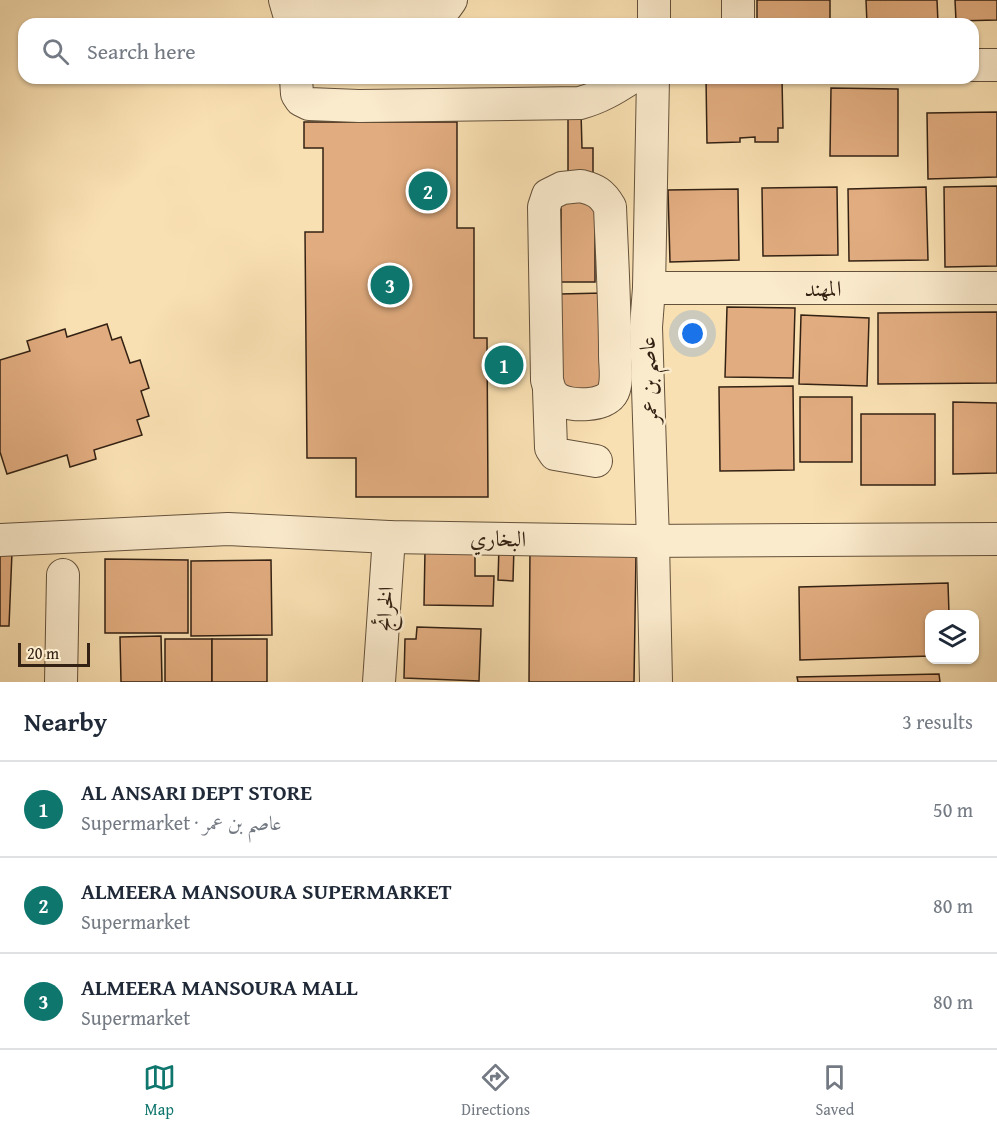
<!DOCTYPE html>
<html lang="en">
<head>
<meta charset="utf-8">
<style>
  body { margin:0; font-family:"Gentium Book Plus",Amiri,serif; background:#f2f2f3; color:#1f2937 }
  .controls { position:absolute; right:18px; bottom:18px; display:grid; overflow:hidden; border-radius:12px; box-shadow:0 2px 4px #0004 }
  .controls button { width:54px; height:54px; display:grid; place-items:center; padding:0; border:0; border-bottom:2px solid #e0e1e3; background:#fff; color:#1f2937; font:30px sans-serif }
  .scale { position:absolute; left:18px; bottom:15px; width:72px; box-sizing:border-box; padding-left:6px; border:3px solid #332113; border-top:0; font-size:16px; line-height:21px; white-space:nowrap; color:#332113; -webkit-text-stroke:4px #fbebcd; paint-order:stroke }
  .you { position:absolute; left:693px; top:334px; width:21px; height:21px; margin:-15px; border:4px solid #fff; border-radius:50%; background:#1a73e8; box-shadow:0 0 0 9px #1a73e833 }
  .badge { display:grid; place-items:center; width:39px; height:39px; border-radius:50%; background:#0f766e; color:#fff; font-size:20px; font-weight:700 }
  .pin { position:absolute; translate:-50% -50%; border:3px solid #fff; box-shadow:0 2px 6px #0006 }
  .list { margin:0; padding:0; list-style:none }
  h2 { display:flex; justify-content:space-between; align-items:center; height:78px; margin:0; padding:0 24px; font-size:26px }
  h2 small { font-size:20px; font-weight:400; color:#747a83 }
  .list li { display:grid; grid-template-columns:39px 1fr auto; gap:18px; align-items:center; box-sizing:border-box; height:96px; padding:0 24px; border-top:2px solid #e0e1e3 }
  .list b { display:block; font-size:22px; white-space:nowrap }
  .list p { margin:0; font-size:20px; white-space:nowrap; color:#747a83 }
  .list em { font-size:20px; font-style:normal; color:#747a83 }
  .icon { flex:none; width:33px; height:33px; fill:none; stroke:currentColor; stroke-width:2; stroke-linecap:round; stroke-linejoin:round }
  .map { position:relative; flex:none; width:997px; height:682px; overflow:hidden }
  .search { position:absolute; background:#fff; box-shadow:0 2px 4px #0004; left:18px; right:18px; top:18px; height:66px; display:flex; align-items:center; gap:15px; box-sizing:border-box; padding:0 21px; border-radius:18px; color:#747a83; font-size:22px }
  .sheet { height:366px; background:#fff }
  nav { display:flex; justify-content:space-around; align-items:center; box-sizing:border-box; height:84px; border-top:2px solid #e0e1e3; background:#fff; font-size:16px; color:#747a83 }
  nav a { display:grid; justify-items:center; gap:3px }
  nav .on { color:#0f766e }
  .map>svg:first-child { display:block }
  .building { fill:#e1ac7f; stroke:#332113; stroke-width:1.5 }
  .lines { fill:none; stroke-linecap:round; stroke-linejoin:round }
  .minor-casing { stroke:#64513b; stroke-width:34 }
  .minor { stroke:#fbebcd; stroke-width:32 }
  .labels { text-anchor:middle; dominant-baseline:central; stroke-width:5; stroke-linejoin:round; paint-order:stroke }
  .street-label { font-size:22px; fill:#332113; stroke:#fbebcd }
</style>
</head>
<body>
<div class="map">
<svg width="997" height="682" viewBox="0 0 997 682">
  <rect width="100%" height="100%" fill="#f9e0b2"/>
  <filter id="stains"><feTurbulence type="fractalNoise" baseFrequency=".00333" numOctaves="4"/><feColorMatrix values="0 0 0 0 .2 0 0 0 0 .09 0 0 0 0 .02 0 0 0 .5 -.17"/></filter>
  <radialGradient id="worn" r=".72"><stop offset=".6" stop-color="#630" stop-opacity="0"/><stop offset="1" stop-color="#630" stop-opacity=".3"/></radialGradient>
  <g class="building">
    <rect x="757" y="0" width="73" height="24"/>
    <path d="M866 0H937L938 23 867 24Z"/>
    <path d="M955 0H997V20L956 21Z"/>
    <path d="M706 78 782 79 783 128H778V142H755V137L740 138V142L707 143Z"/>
    <path d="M831 88 898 89V156H830Z"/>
    <path d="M568 112H581L582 148H593V177H568Z"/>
    <path d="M997 112V177L928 179 927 113Z"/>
    <path d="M304 122H457V228H474V338H487L488 497H356V458H307L305 232H323V148H304Z"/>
    <path d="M997 186V266L945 267 944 187Z"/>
    <path d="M837 187 838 255 763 256 762 188Z"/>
    <path d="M926 187 928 260 849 261 848 189Z"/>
    <path d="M738 189 739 260 670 262 668 190Z"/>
    <rect x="561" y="198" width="34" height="84"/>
    <path d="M603 293 605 392 562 393 560 294Z"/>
    <path d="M727 307 795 308 793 378 725 377Z"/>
    <path d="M997 312V383L878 384V313Z"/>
    <path d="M801 315 869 318 867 386 799 384Z"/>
    <path d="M107 324 112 340 121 337 130 363 140 360 149 388 141 391 149 416 137 420 142 435 94 450 96 459 70 467 67 455 7 474 0 452V360L30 351 27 341 65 329 67 337Z"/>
    <path d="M793 386 794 470 720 471 719 387Z"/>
    <rect x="800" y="397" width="52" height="65"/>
    <path d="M953 402 997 403V473L953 474Z"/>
    <rect x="861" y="414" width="74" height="71"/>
    <path d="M499 546 514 547 513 581 498 580Z"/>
    <path d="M530 547 636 554 634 682H529Z"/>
    <path d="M425 550H475V576H494L493 606 424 605Z"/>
    <path d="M0 552H12L9 626H0Z"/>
    <path d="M105 559 188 560V633H105Z"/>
    <path d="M271 560 272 635 191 636V561Z"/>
    <path d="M948 583 949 614H930V656L800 660 799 587Z"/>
    <path d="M417 627 481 629 479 681 404 678 405 639H416Z"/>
    <path d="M161 636 162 682H121L120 637Z"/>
    <rect x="165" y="639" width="47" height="43"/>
    <rect x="212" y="639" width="55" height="43"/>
    <path d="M939 674 940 682H798L797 677Z"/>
  </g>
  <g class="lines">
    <g class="minor-casing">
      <g id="minor">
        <path d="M285 0 292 24"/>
        <path d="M738 0V24"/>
        <path d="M311 10 383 8"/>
        <path d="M372 24 383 8 439 9 446 7 451 0"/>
        <path d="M654 24V0"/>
        <path d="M973 65H997"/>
        <path d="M296 78 297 94 301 100 309 104 359 106 580 103C599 98 614 89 631 78"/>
        <path d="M653 78 649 288 646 327 653 541 656 682"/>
        <path d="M581 186C596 190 602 193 610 207 612 256 615 306 615 355 615 367 618 381 613 392 606 407 570 407 558 399 550 394 549 388 547 380L544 207 548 195 562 188Z"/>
        <path d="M649 288H997"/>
        <path d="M549 390 551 448 555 454 596 461"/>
        <path d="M0 540 228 529 389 537 638 541 997 539"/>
        <path d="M61 682 63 575"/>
        <path d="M379 682 389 537"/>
      </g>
    </g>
    <use href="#minor" class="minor"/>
  </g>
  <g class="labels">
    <g class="street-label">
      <text x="823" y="288">المهند</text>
      <text transform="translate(648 380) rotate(-92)">عاصم بن عمر</text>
      <text transform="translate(498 538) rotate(1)">البخاري</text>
      <text transform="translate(384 609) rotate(-86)">الخرائج</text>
    </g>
  </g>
  <rect width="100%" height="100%" filter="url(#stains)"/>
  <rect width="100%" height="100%" fill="url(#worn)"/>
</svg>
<div class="controls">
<button><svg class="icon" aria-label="layers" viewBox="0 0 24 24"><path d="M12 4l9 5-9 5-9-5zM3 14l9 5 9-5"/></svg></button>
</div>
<div class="scale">20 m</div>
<div class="you"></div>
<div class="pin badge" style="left:504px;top:365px">1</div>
<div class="pin badge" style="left:428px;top:191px">2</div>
<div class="pin badge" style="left:390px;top:285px">3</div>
<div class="search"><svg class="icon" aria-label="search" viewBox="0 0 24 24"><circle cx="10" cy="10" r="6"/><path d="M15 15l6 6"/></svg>Search here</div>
</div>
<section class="sheet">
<h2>Nearby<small>3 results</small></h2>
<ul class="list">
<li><span class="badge">1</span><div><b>AL ANSARI DEPT STORE</b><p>Supermarket · عاصم بن عمر</p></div><em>50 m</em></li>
<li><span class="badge">2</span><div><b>ALMEERA MANSOURA SUPERMARKET</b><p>Supermarket</p></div><em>80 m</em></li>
<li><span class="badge">3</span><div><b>ALMEERA MANSOURA MALL</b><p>Supermarket</p></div><em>80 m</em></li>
</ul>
</section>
<nav>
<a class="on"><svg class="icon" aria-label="map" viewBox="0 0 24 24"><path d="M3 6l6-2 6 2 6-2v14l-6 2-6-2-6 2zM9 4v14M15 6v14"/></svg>Map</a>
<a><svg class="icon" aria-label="directions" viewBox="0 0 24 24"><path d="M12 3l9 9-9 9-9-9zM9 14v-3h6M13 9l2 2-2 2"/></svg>Directions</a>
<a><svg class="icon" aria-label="saved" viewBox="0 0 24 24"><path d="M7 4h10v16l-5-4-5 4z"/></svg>Saved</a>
</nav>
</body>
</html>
